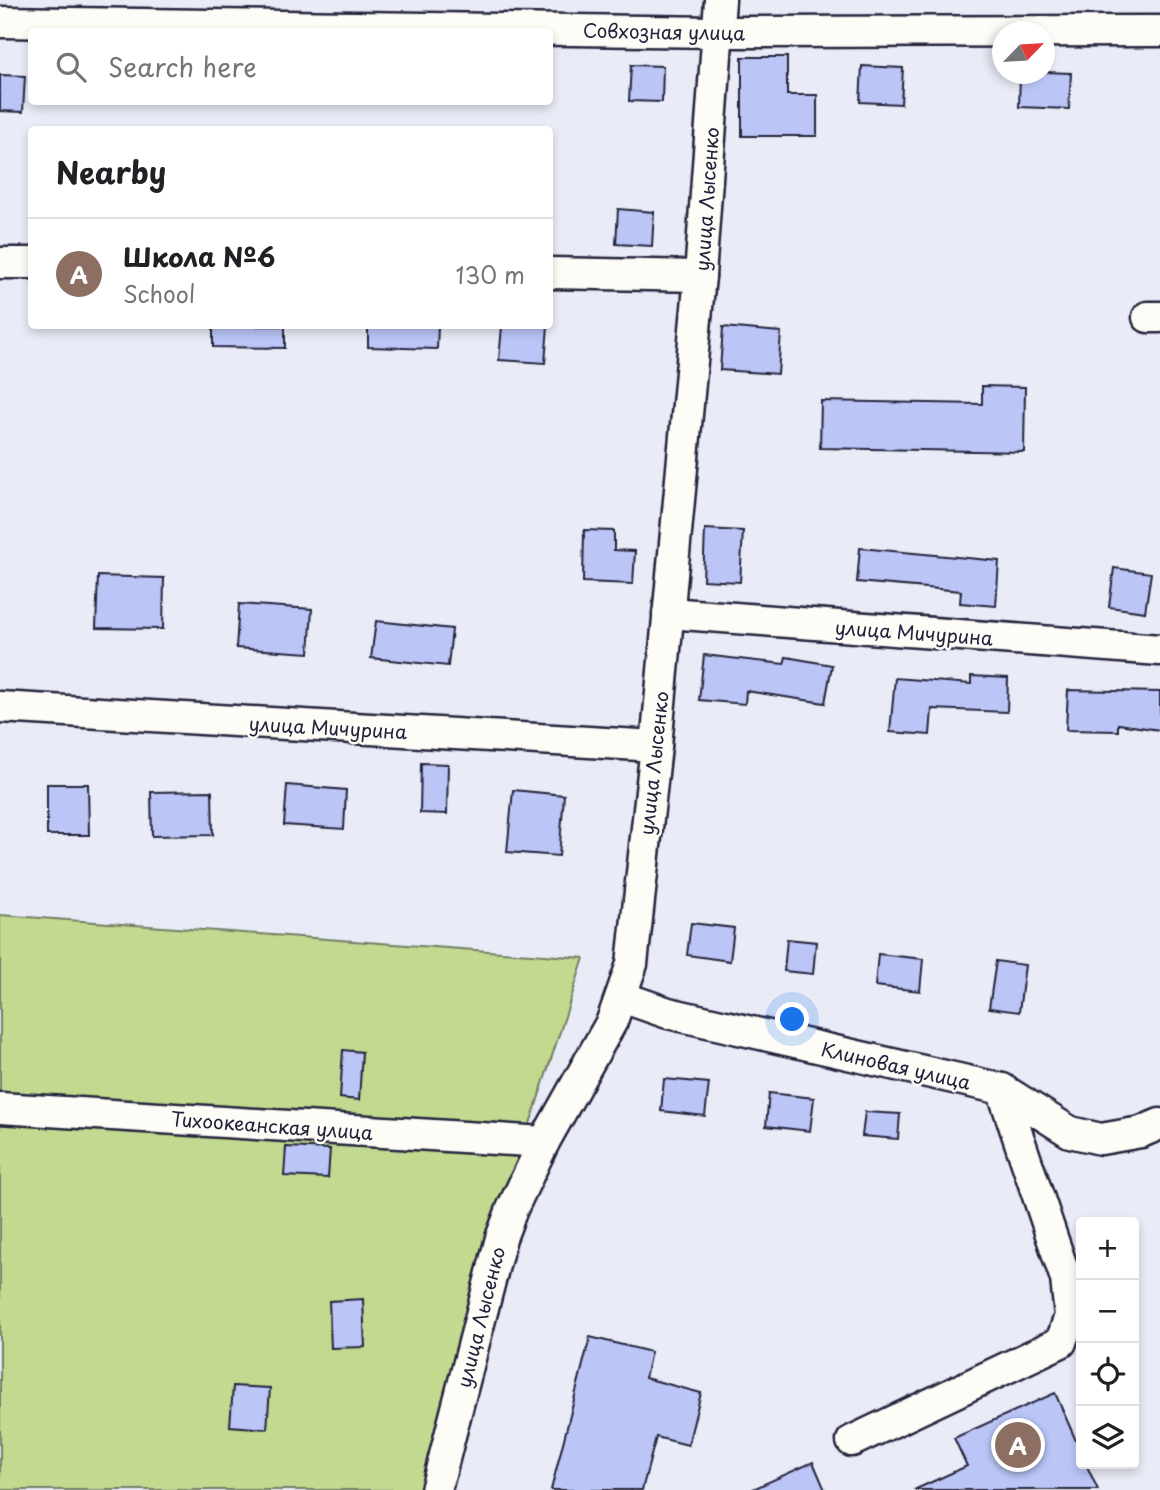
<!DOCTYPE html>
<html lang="en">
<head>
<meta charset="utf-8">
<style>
  body { margin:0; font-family:"Playpen Sans",sans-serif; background:#f2f2f2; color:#202124 }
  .controls { position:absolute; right:21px; bottom:21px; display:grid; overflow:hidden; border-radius:7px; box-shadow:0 4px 10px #0003 }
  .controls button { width:63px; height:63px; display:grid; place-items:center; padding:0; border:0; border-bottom:2px solid #e0e0e0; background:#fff; color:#202124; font:35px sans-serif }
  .compass { position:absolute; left:992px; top:21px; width:63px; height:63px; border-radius:50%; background:#fff; box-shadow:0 4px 10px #0003; rotate:65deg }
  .you { position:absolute; left:793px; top:1020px; width:24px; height:24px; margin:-18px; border:5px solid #fff; border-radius:50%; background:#1a73e8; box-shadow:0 0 0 10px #1a73e833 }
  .badge { display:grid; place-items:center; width:46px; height:46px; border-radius:50%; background:#22223b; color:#fff; font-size:23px; font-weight:700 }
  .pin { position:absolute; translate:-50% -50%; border:4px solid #fff; box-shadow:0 2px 7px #0006 }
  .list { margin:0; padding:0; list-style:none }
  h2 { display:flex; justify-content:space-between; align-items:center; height:91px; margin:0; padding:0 28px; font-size:30px }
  h2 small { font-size:23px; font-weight:400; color:#757577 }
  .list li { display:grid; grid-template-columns:46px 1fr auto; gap:21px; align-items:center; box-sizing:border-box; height:112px; padding:0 28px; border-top:2px solid #e0e0e0 }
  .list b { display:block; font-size:26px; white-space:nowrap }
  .list p { margin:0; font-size:23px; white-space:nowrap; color:#757577 }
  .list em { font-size:23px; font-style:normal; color:#757577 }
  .icon { flex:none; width:38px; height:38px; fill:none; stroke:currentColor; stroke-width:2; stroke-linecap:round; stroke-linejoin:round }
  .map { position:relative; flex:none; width:1160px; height:1490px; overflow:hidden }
  .search { position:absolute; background:#fff; box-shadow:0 4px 10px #0003; left:28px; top:28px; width:525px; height:77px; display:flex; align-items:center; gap:18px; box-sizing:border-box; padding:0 24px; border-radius:7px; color:#757577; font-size:26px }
  .panel { position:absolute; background:#fff; box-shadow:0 4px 10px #0003; left:28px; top:126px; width:525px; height:203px; border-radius:7px }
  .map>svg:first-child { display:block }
  .green { fill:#c2d98f; stroke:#727e65; stroke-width:2 }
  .building { fill:#bbc6f7; stroke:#22223b; stroke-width:2 }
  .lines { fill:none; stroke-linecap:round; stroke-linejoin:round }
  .minor-casing { stroke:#22223b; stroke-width:35 }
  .minor { stroke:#fdfcf7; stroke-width:30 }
  .labels { text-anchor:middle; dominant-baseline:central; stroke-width:5; stroke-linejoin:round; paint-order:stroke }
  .street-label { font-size:19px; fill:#22223b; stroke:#fdfcf7 }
</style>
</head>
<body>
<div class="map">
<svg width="1160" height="1490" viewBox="0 0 1160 1490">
  <rect width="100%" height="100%" fill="#e9ecf7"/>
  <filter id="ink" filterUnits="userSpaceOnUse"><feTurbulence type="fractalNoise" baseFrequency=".0143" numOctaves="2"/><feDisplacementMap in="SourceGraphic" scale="14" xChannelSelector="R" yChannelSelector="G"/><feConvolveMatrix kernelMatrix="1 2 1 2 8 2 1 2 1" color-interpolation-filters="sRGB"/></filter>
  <g filter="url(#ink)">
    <path class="green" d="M0 915 584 958 524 1142 431 1490H0Z"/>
    <g class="building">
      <path d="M742 57H787V95H817V136H742Z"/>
      <path d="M631 65 663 66 662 102 629 101Z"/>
      <path d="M862 66 903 68 901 104 860 102Z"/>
      <path d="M1045 72 1071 73 1069 109 1019 107 1020 74Z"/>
      <path d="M0 75 25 76 23 112 0 111Z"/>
      <path d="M618 209 654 212 652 246 616 244Z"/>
      <path d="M213 326H285V348L213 347Z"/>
      <path d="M368 326H438L437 349 368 347Z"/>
      <path d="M502 326H548L545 363 499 360Z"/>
      <path d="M723 327 781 332 778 374 720 370Z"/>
      <path d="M982 386 1025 387 1024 452 820 448 821 401 982 404Z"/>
      <path d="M705 529 743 531 740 582 703 580Z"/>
      <path d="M584 530 614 531V550L635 551 633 584 583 582Z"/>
      <path d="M860 548 999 561 996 606 960 603 961 591 857 582Z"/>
      <path d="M1114 568 1151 573 1145 612 1109 607Z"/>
      <path d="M98 576 164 578 163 629 96 628Z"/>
      <path d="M239 604 312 609 309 653 236 648Z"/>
      <path d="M376 621 452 629 448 666 371 658Z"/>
      <path d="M704 655 784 664 786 657 832 665 825 703 746 691 745 704 699 700Z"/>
      <path d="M971 676 1008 678 1007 712 932 709 930 735 890 732 895 678 971 684Z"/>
      <path d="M1068 690 1160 692V730L1118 724V731L1066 730Z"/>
      <path d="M421 763 448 764 447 814 420 813Z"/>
      <path d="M47 784H88L89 835H47Z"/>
      <path d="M287 785 346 790 344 829 284 825Z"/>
      <path d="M513 790 564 795 559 856 507 852Z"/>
      <path d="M212 791 213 835 152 836 151 792Z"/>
      <path d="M691 923 734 928 730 961 687 955Z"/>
      <path d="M787 939 816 942 813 974 784 971Z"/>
      <path d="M878 954 923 959 920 991 875 986Z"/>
      <path d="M996 961 1025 965 1019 1012 989 1008Z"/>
      <path d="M343 1050 362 1052 359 1100 340 1098Z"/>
      <path d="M664 1079 709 1083 705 1116 661 1111Z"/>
      <path d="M769 1093 814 1098 810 1131 766 1126Z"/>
      <path d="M865 1112 900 1114 898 1139 862 1136Z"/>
      <path d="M286 1147 330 1149 328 1178 284 1176Z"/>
      <path d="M363 1299 365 1347 331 1348 329 1301Z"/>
      <path d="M590 1337 651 1352 645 1378 701 1393 688 1445 656 1437 642 1490H551Z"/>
      <path d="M233 1386 270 1388 267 1429 230 1426Z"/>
      <path d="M1055 1393 1081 1452V1464H1086L1098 1490H914L967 1466 954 1438Z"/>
      <path d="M813 1462 825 1490H751Z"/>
    </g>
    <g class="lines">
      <g class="minor-casing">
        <g id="minor">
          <path d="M0 22 718 32 1160 31"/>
          <path d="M0 263H32"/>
          <path d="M550 273 700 276"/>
          <path d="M1148 317H1160"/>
          <path d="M668 613 1160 650"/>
          <path d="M0 707 656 746"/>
          <path d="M622 997 668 1013 1002 1089 1070 1132 1101 1139 1141 1132 1160 1124"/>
          <path d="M0 1108 544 1142"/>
          <path d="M852 1441 1061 1342 1070 1316 1066 1279 1002 1089"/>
          <path d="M436 1490 501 1238 512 1209 544 1142 612 1021 632 964 656 746 700 276 720 0"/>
        </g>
      </g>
      <use href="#minor" class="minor"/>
    </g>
  </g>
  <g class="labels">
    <g class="street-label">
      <text transform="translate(664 31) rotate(1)">Совхозная улица</text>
      <text transform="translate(706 199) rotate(-86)">улица Лысенко</text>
      <text transform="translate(914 632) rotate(4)">улица Мичурина</text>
      <text transform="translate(328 727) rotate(3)">улица Мичурина</text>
      <text transform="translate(653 763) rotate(-84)">улица Лысенко</text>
      <text transform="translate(896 1065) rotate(13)">Клиновая улица</text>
      <text transform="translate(272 1125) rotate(4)">Тихоокеанская улица</text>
      <text transform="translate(480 1317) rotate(-76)">улица Лысенко</text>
    </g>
  </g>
</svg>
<div class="controls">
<button>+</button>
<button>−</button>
<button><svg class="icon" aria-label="locate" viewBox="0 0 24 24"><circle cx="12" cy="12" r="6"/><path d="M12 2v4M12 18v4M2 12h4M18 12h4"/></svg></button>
<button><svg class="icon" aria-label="layers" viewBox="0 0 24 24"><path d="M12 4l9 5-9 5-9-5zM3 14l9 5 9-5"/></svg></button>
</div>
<svg class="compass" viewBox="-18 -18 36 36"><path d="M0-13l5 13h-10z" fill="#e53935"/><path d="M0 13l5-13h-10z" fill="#757577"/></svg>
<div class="you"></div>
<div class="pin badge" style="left:1018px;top:1445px;background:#8d6e63">A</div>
<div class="search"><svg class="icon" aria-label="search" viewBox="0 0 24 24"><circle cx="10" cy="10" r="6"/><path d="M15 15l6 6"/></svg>Search here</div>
<section class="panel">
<h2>Nearby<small></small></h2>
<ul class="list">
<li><span class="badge" style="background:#8d6e63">A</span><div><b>Школа №6</b><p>School</p></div><em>130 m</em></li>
</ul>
</section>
</div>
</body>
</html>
